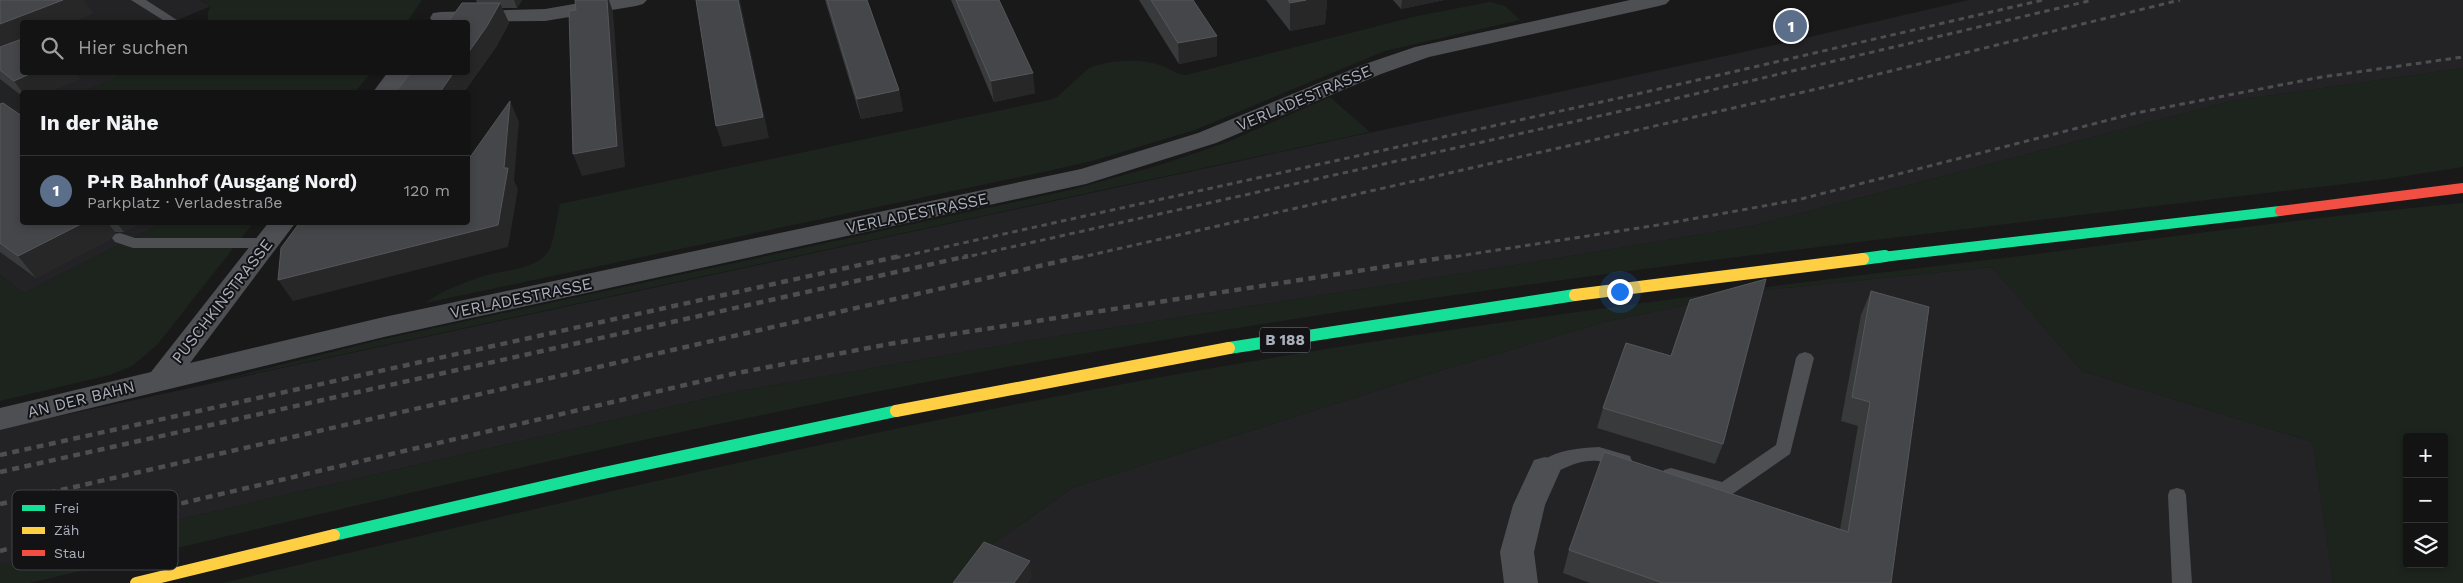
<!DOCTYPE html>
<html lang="de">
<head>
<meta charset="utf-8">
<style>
  body { margin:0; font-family:"Work Sans",sans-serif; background:#202022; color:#f1f3f6 }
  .controls { position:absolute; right:15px; bottom:15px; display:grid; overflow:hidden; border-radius:5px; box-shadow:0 2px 8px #0003 }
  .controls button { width:45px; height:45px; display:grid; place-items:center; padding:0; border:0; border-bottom:1px solid #323234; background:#131314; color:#f1f3f6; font:25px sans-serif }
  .you { position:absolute; left:1619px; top:291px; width:18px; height:18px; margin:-12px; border:4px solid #fff; border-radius:50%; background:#1a73e8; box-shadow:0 0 0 8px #1a73e833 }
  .badge { display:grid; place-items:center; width:32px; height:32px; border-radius:50%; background:#777a83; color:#fff; font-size:16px; font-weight:700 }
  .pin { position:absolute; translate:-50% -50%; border:2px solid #fff; box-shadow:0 1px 5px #0006 }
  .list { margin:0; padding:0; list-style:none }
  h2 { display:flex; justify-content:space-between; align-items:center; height:65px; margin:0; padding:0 20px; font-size:21px }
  h2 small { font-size:16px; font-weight:400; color:#9d9ea0 }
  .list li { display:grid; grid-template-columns:32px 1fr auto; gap:15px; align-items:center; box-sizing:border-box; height:70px; padding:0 20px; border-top:1px solid #323234 }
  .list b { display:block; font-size:19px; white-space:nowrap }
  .list p { margin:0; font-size:16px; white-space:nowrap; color:#9d9ea0 }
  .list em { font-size:16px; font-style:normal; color:#9d9ea0 }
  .icon { flex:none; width:28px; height:28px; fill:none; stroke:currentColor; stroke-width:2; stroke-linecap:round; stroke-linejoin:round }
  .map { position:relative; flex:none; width:2463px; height:583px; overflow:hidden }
  .search { position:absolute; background:#131314; box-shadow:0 2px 8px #0003; left:20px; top:20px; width:450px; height:55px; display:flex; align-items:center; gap:12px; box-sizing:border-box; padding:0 18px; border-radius:5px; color:#9d9ea0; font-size:19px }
  .panel { position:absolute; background:#131314; box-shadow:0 2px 8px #0003; left:20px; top:90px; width:450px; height:135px; border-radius:5px }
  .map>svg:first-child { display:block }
  .built { fill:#232326 }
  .green { fill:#1c241d; fill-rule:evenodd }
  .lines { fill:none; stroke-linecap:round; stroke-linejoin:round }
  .lane { fill:#4d4f53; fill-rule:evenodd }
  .street { fill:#4d4f53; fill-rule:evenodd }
  .fast-far1 { stroke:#16e098; stroke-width:10 }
  .fast { stroke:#16e098; stroke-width:12 }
  .slow { stroke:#ffcf43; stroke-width:12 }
  .jam { stroke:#f24e42; stroke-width:10 }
  .rail-far1 { stroke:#4d4e52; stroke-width:3; stroke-dasharray:5.5 4.5; stroke-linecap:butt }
  .rail { stroke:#4d4e52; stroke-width:4.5; stroke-dasharray:7 5.5; stroke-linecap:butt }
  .wall { fill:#393a3c }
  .shaded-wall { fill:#272728 }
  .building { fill:#454649; stroke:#55575b }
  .labels { text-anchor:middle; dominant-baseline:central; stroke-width:4; stroke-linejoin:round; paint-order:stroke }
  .shield { fill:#131316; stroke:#7c808a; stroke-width:1 }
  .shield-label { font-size:15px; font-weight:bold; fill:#a9afbb }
  .street-label { font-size:16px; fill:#a9afbb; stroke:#131316 }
  .key { fill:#131316; stroke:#404248; stroke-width:1 }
  .key-label { font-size:14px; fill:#a9afbb }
</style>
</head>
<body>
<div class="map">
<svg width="2463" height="583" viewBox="0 0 2463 583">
  <rect width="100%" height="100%" fill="#19191a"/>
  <g class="built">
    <path d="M0 0H200L211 6 173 22H22V72L128 73 82 92H22V222L163 223 24 293 0 275Z"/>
    <path d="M1969 0H2463V68L2231 101 1752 226 1527 263 1028 341 735 392 133 530 0 565V429L1757 49Z"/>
    <path d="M1992 267 2082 371 2313 442 2333 583H960L988 547 1074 487 1429 374 1604 322 1756 291Z"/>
  </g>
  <g class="green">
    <path d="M200 0H422L407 22H208V12L211 6Z"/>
    <path d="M1490 2 1505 6 1520 20 1385 51 1195 130 1092 161 1048 171 425 303C443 290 463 283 484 276 505 269 534 271 548 252 554 244 557 215 560 204L1049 100 1057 97 1089 68C1108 60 1140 58 1160 65 1170 68 1175 74 1186 75L1417 16Z"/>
    <path d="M2463 68V167L2386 179C1916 235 1446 286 980 372 661 431 345 508 30 583H0V565L133 530 735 392 1028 341 1527 263 1752 226 2231 101Z"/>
    <path d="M128 72H371V73L355 92H82Z"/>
    <path d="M1330 97 1370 132 205 384 379 340 1070 190 1160 165 1225 143Z"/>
    <path d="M2463 203V583H2333L2313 442 2082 371 1992 267 1756 291 1604 322 1429 374 1074 487 988 547 960 583H222C500 517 778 450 1059 396 1366 337 1676 297 1986 260 2145 241 2304 217 2463 203ZM2407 437H2444V564H2407Z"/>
    <path d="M163 223H253L157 345 132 366 110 375 0 401V275L24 293Z"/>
  </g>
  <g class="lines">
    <g class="lane">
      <path d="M131 0H146L180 22H166Z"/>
      <path d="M120 233 135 238H267L273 239 275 243 273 247 267 248H133L115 242 112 238 115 234Z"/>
      <path d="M1805 352 1811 354 1814 358 1790 454 1731 495 1724 497 1664 480 1662 475 1664 470 1671 468 1722 482 1776 445 1796 358 1799 354Z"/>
      <path d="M1599 447 1630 456 1632 461 1630 466C1618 470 1610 462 1598 461 1577 459 1564 470 1545 476L1538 474 1536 469C1546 450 1580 448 1599 447Z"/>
      <path d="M2177 488 2184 490 2186 495 2192 583H2172L2168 495 2170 490Z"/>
    </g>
    <g class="street">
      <path d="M597 0H647L643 4 636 6 545 21 433 22 430 18 433 13 441 12 545 9Z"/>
      <path d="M1630 0H1670L1666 4 1659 6 1429 57 1381 74 1216 143 1086 184 384 337 0 430V408L151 372 269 222H296L190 363 384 317 1081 169 1198 133 1365 64 1415 47Z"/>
      <path d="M388 72H411L396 92H373Z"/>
      <path d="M1545 457 1556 460 1561 469 1545 505 1534 552 1538 583H1504L1500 552 1513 505 1534 460Z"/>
    </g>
    <path class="fast-far1" d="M1874 258 2280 211"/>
    <g class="fast">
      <path d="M1863 259 1885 256"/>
      <path d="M1229 348 1575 295"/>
      <path d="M334 535 599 474 896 411"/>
    </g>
    <g class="slow">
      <path d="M1575 295 1863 259"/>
      <path d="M896 411 1229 348"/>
      <path d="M136 583 334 535"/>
    </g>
    <path class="jam" d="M2280 211 2463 188"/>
    <g class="rail-far1">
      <path d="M895 258 1633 95 2043 0"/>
      <path d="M962 258 1644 106 2093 0"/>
      <path d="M1078 258 1834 85 2180 0"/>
      <path d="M1446 258 1658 225 1797 200 2136 113 2322 77 2463 57"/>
    </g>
    <g class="rail">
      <path d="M0 455 900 256"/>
      <path d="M0 472 968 256"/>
      <path d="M0 504 1083 256"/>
      <path d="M0 551 136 514 732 374 889 344 1454 256"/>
    </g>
  </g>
  <g class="wall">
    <path d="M0 0 93 13 70 22H22V72L80 79 22 92V96L0 79Z"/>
    <path d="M476 0H522L517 8H502L509 23 496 47 464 92H396L477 3Z"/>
    <path d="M825 0H867L899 90 903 111 861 119Z"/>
    <path d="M951 0H999L1035 93 994 102Z"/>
    <path d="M1139 0H1193L1217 56 1179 64Z"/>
    <path d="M1266 0H1327L1325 24 1290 31Z"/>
    <path d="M1393 0H1444L1401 9Z"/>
    <path d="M0 104 22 222H142L124 232H115L110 239 36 278 0 252Z"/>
    <path d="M1871 291 1891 583H1590L1563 573 1569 550 1840 530 1858 426 1841 421 1861 315Z"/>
    <path d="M1603 408 1723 444 1715 464 1597 428Z"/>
  </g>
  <g class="shaded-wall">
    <path d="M63 0H84L93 13 70 22H22V41L0 48V24Z"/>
    <path d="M514 0H522L517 8Z"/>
    <path d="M607 0H609L613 12 625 167 582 176 573 154Z"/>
    <path d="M738 0H740L769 138 723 147 716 126Z"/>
    <path d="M1306 0H1327L1325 24 1290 31V3Z"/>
    <path d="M1402 0H1444L1401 9Z"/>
    <path d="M500 3 509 23 496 47 464 92H440L454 72H468V53Z"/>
    <path d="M1217 36V56L1179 64 1178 43Z"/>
    <path d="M34 72H76L80 79 50 92H22L14 81Z"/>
    <path d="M1033 73 1035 93 994 102 991 81Z"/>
    <path d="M899 90 903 111 861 119 857 99Z"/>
    <path d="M510 101 519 122 514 181 518 189 508 247 293 301 278 280 504 168Z"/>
    <path d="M85 222H107L115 232 110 239 36 278 18 256Z"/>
    <path d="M116 222H142L124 232Z"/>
    <path d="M1030 561 1032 577 1028 583H1014Z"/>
  </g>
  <g class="building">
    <path d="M0 0H63L0 24Z"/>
    <path d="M575 0H607L617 146 573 154 569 11 576 10Z"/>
    <path d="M696 0H738L763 117 716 126Z"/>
    <path d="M827 0H867L899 90 857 99Z"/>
    <path d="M956 0H999L1033 73 991 81Z"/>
    <path d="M1151 0H1193L1217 36 1178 43Z"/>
    <path d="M1288 0H1306L1290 3Z"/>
    <path d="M462 3H500L487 26 468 53V22H448Z"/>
    <path d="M22 39V72H34L14 81 0 70V47Z"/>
    <path d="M411 72H454L440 92H396Z"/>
    <path d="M510 101 504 168H508L498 225 278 280 281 248 300 222H468V160Z"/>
    <path d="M3 103 22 116V222H85L18 256 0 243V104Z"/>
    <path d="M1766 279 1723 444 1603 408 1626 343 1671 356 1690 300Z"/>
    <path d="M1871 291 1929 307 1891 583H1663L1569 550 1604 452 1848 532 1870 402 1852 397Z"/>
    <path d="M984 542 1030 561 1014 583H953Z"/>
  </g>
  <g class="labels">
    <rect class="shield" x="1260" y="327.5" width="50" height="25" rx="4"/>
    <g class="shield-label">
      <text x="1285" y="340">B 188</text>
    </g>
    <g class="street-label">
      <text transform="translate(1304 98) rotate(-23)">VERLADESTRASSE</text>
      <text transform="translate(917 213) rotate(-12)">VERLADESTRASSE</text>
      <text transform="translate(521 298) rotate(-12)">VERLADESTRASSE</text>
      <text transform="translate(222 301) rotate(-52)">PUSCHKINSTRASSE</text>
      <text transform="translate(81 399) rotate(-14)">AN DER BAHN</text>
    </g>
  </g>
  <rect x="12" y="490" width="166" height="80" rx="8" class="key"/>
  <rect x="22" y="505" width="23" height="6" fill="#16e098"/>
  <rect x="22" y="527" width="23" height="7" fill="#ffcf43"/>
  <rect x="22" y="550" width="23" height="6" fill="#f24e42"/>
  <g class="key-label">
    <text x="54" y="513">Frei</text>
    <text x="54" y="535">Zäh</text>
    <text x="54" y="558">Stau</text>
  </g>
</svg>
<div class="controls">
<button>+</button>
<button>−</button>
<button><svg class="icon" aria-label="layers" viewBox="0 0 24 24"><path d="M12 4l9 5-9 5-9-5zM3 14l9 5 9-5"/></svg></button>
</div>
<div class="you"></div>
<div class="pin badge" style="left:1791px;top:26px;background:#5c6f8a">1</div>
<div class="search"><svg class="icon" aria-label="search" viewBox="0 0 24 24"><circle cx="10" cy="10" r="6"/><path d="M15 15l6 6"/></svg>Hier suchen</div>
<section class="panel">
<h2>In der Nähe<small></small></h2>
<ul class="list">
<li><span class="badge" style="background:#5c6f8a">1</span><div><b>P+R Bahnhof (Ausgang Nord)</b><p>Parkplatz · Verladestraße</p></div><em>120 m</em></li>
</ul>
</section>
</div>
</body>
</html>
